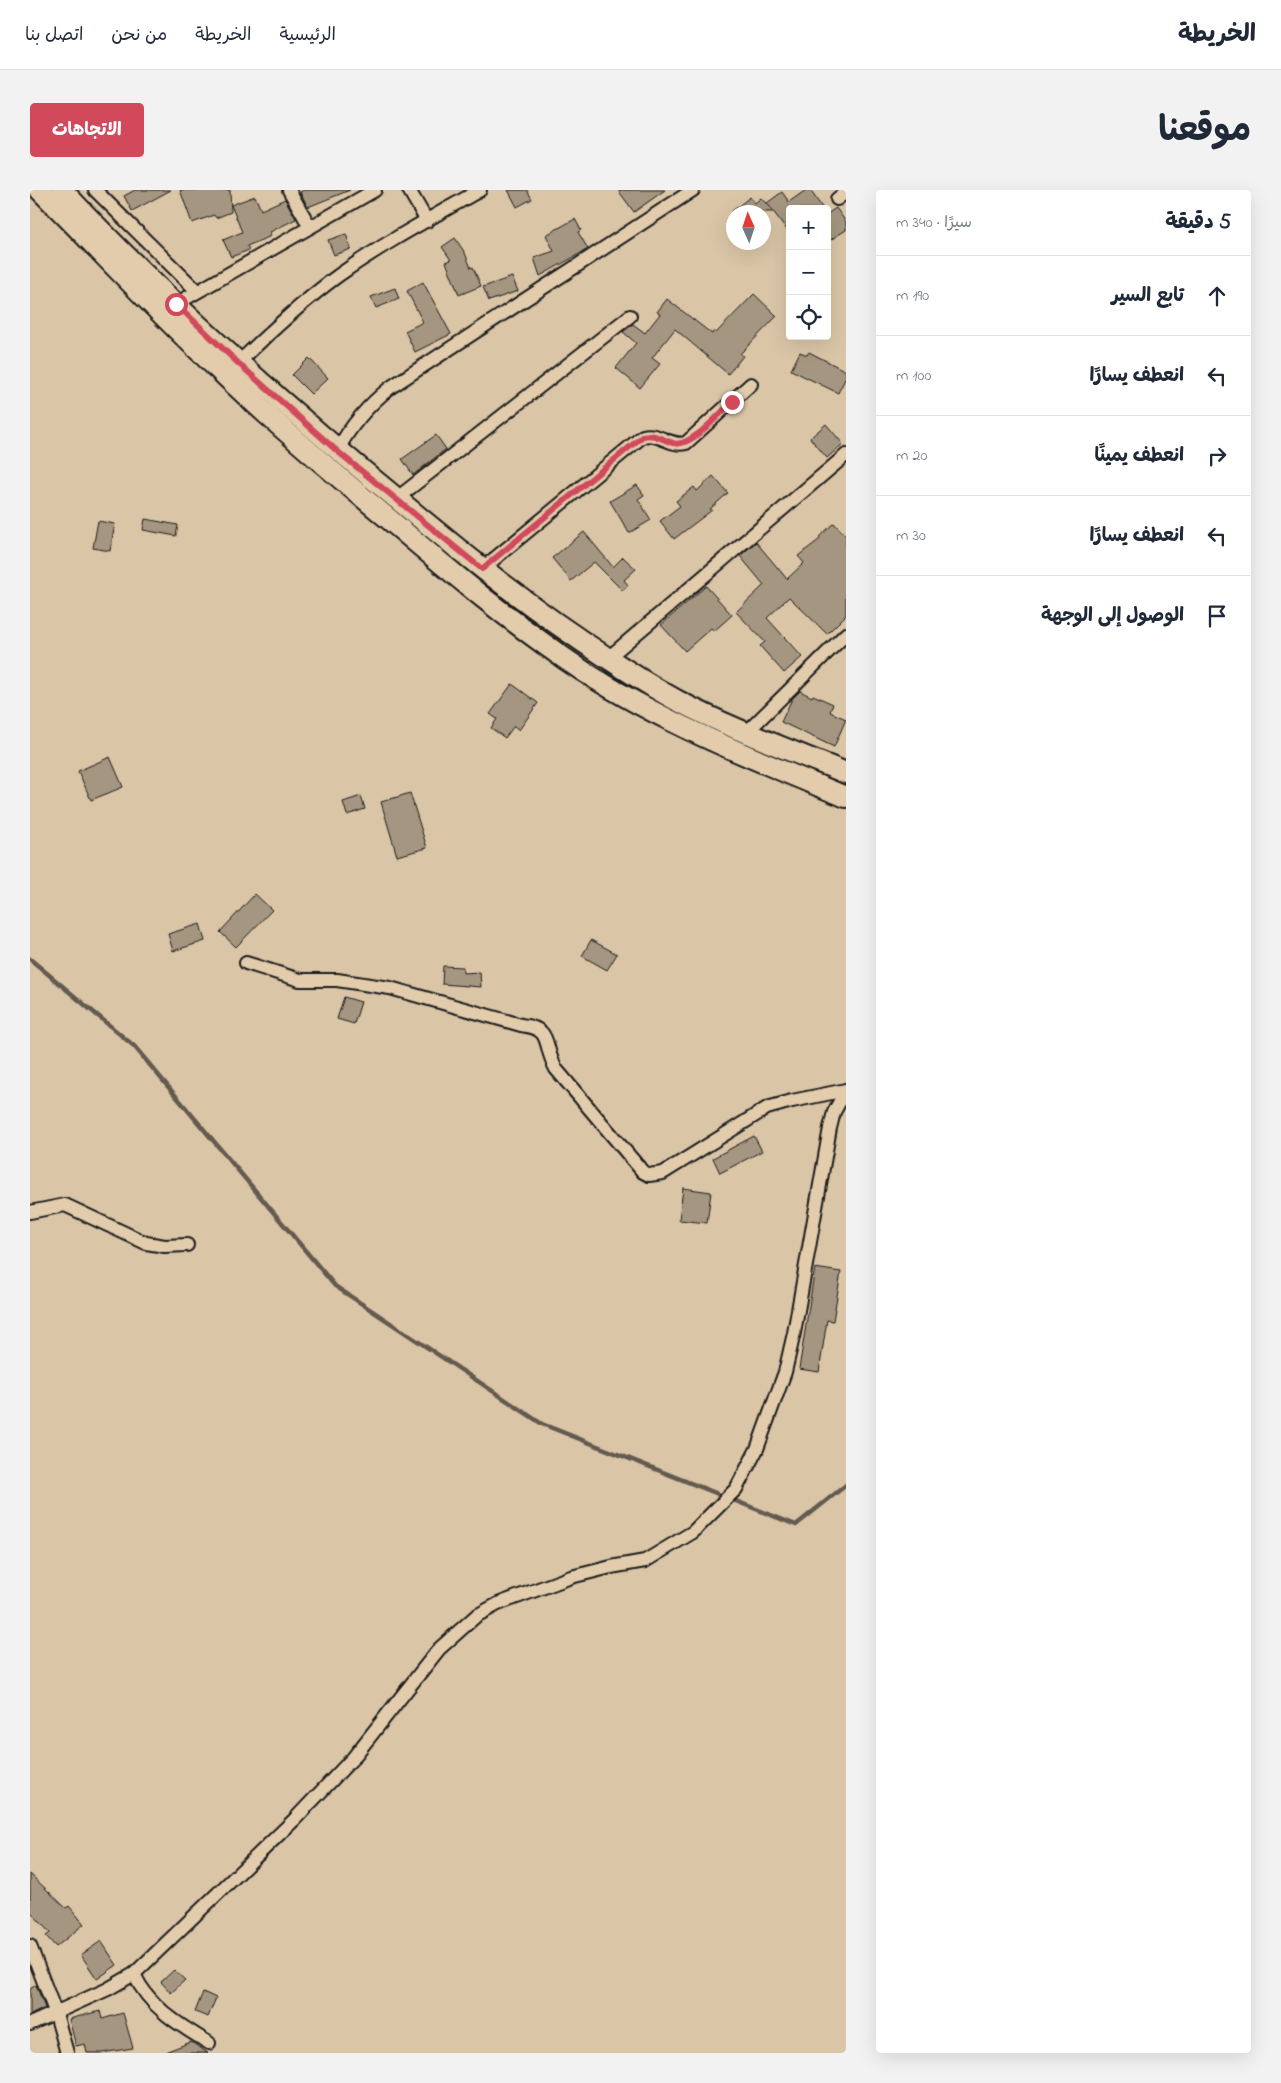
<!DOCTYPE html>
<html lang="ar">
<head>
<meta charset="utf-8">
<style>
  body { margin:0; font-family:"Indie Flower","Playpen Sans Arabic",sans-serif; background:#f2f2f3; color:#1f2937; direction:rtl }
  .controls { position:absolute; right:15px; top:15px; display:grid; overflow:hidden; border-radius:5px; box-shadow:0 5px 20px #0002 }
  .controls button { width:45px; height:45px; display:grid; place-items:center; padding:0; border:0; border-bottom:1px solid #e0e1e3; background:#fff; color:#1f2937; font:25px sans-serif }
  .compass { position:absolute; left:696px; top:15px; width:45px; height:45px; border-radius:50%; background:#fff; box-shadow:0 5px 20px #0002; rotate:357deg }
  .stop { position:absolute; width:15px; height:15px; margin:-11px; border:4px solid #d1495b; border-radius:50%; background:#fff }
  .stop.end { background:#d1495b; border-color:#fff; box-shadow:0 1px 5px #0008 }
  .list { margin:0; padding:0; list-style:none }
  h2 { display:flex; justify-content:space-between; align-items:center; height:65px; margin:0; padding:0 20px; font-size:21px }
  h2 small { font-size:16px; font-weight:400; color:#747a83 }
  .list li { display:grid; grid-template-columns:32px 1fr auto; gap:15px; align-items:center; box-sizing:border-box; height:80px; padding:0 20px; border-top:1px solid #e0e1e3 }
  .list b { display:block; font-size:19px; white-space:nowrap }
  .list em { font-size:16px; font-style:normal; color:#747a83 }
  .icon { flex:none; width:28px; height:28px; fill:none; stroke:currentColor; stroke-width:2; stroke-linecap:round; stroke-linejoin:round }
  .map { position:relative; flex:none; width:816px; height:1863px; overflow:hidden; direction:ltr; border-radius:5px }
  header { display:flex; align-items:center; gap:30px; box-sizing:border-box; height:70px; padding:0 25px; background:#fff; border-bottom:1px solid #e0e1e3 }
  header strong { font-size:24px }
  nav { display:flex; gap:28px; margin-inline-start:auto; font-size:18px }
  .intro { display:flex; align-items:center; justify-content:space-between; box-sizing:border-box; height:120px; padding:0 30px }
  h1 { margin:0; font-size:35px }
  .button { padding:12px 22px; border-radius:5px; background:#d1495b; color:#fff; font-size:18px; font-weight:700 }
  main { display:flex; gap:30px; padding:0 30px }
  aside { flex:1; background:#fff; border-radius:5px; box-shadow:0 5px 20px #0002 }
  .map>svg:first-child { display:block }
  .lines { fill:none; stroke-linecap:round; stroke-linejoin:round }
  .stream { stroke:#635a50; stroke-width:4.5 }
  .building { fill:#a49680; stroke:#1c1c1c }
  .minor-casing { stroke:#1c1c1c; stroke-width:16 }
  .primary-casing { stroke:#1c1c1c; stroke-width:24 }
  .minor { stroke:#e2ccac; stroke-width:12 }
  .primary { stroke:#e2ccac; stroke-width:20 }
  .route { stroke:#d1495b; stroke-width:6 }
</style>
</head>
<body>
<header>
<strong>الخريطة</strong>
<nav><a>الرئيسية</a><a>الخريطة</a><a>من نحن</a><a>اتصل بنا</a></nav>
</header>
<div class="intro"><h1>موقعنا</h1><a class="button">الاتجاهات</a></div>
<main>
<aside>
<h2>5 دقيقة<small>سيرًا · 340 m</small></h2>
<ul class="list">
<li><svg class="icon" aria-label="ahead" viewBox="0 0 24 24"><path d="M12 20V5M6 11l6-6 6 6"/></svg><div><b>تابع السير</b></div><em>190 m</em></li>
<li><svg class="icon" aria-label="left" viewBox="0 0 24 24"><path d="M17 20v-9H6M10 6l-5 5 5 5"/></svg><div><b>انعطف يسارًا</b></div><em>100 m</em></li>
<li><svg class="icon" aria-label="right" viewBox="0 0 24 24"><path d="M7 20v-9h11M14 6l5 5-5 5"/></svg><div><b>انعطف يمينًا</b></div><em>20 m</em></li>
<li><svg class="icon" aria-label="left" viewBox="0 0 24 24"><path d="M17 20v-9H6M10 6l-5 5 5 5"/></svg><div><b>انعطف يسارًا</b></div><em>30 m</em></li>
<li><svg class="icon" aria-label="arrive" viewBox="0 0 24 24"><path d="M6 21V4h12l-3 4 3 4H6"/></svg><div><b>الوصول إلى الوجهة</b></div></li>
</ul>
</aside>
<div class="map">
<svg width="816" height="1863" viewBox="0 0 816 1863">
  <rect width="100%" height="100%" fill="#dac5a6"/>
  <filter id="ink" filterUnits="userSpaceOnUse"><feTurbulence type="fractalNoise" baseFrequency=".02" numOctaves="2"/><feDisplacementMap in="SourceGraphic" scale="10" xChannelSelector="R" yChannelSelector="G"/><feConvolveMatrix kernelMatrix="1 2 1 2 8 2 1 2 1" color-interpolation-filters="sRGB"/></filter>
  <g filter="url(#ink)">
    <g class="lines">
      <path class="stream" d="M0 769 104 856 305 1096 512 1234 766 1335 816 1295"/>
    </g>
    <g class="building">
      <path d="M105 0H141L102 21 94 6Z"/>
      <path d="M150 0H200L201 22 186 28 184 25 162 33Z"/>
      <path d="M274 0H320L278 17 270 2Z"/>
      <path d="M478 0H497L502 9 487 17Z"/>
      <path d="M588 0H635L604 22Z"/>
      <path d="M776 0H780L793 19H760V44L737 13 752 2 759 12Z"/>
      <path d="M225 6 231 20 255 9 266 29 240 42 241 46 217 56 219 60 201 67 193 50 212 42 201 15Z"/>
      <path d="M720 7 725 13 731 8 744 22H701Z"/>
      <path d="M806 18 816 32V40L797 52V24Z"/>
      <path d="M545 29 551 40 548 42 558 59 510 86 504 68 524 61 516 45Z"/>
      <path d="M316 44 321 59 304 65 298 50Z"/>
      <path d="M425 48 435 63 441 78 443 77 451 96 429 105 416 72 421 70 412 57Z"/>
      <path d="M482 87 488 101 459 111 453 97Z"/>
      <path d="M393 92 421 144 385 162 375 141 393 132 377 101Z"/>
      <path d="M365 98 369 109 346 118 341 107Z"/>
      <path d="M724 104 747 126 710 164 713 166 698 184 645 139 622 168 630 174 610 198 586 178 606 153 593 142 603 134 615 143 630 124 627 122 637 109 682 144 684 141 686 143Z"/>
      <path d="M770 162 777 165 779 162 816 181V187L808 203 761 180Z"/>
      <path d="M279 168 298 188 281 204 262 185Z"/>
      <path d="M796 234 813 254 797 268 780 248Z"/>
      <path d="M406 245 416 259 383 285 372 269Z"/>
      <path d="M683 286 698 303 680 319 682 320 644 349 630 331 650 316 646 311 664 297 667 301Z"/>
      <path d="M607 295 614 305 608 309 621 330 599 343 580 311Z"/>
      <path d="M115 329 148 335 146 346 113 340Z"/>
      <path d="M68 331 85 334 80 361 63 358Z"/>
      <path d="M804 333 816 346V425L797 444 759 407 737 428 772 467 754 483 730 456 735 452 706 422 734 395 710 366 726 352 757 389 774 373 768 366 790 349 789 347Z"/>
      <path d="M554 342 583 377 593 367 606 379 594 390 598 395 593 401 564 372 541 391 522 368Z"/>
      <path d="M676 396 702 425 684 441 681 438 655 461 631 435Z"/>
      <path d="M482 494 508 513 489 540 484 536 475 548 461 538 467 529 460 524Z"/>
      <path d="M770 501 782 507 783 505 803 514 800 522 816 529 804 557 751 532 762 509Z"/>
      <path d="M80 567 93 597 61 610 48 581Z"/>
      <path d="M380 603 397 658 367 666 351 612Z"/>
      <path d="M331 606 335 619 317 625 313 612Z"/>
      <path d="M225 704 242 720 206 757 190 742Z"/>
      <path d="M170 734 175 751 143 761 138 744Z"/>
      <path d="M561 750 587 764 577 780 552 766Z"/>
      <path d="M413 776 433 777V783L450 782 451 797 412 794Z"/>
      <path d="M314 807 331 812 324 834 307 829Z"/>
      <path d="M724 946 732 961 690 983 683 968Z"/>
      <path d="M653 998 681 1002 677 1033 649 1030Z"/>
      <path d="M785 1078 811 1082 803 1131 797 1130 789 1182 769 1179Z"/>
      <path d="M0 1684 36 1718 39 1716 54 1734 26 1757 16 1746 20 1743 0 1721Z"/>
      <path d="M71 1751 87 1775 67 1789 51 1765Z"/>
      <path d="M144 1780 155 1790 141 1803 131 1792Z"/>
      <path d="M6 1795 15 1818 0 1825V1799Z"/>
      <path d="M173 1802 186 1808 178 1827 165 1822Z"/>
      <path d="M70 1821 72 1829 93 1823 103 1858 72 1863H57L55 1854 46 1856 39 1829Z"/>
      <path d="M161 1852 178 1863H135V1862Z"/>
    </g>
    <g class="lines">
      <g class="minor-casing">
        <g id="minor">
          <path d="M65 0 167 101"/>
          <path d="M259 0 280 37"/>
          <path d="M379 0 397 31"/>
          <path d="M807 9 816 2"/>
          <path d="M146 114 345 0"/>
          <path d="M208 173C240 142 273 111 309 85 354 53 403 27 450 0"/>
          <path d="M307 261C321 235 338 215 361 197L663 0"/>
          <path d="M366 309 600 126"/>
          <path d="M452 379 613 246C629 242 640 257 656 253L721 194"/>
          <path d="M578 468 816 265"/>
          <path d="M717 542 816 444"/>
          <path d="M216 773 270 790H307L360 798 491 835C524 839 512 854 526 879L613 982 619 985 633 983 737 918 762 911 816 900"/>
          <path d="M0 1022 35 1015 116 1053 135 1056 157 1055"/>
          <path d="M0 1756 26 1824 37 1863"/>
          <path d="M104 1784C119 1817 149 1835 179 1853"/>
          <path d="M0 1834 78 1799 104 1784 264 1630 323 1568 409 1459 446 1426 468 1414 541 1387 581 1377 615 1371 663 1342 706 1299 727 1259 755 1182 764 1143 800 938 804 922 816 900"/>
        </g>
      </g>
      <g class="primary-casing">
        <g id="primary">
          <path d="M10 0C69 59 126 121 187 178 242 231 301 281 360 330 422 383 485 436 553 481 635 534 726 570 816 607"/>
          <path d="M32 0C139 114 257 219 378 318 442 371 506 422 576 467 599 482 623 498 648 511 701 539 760 560 816 583"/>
        </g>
      </g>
      <use href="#minor" class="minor"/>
      <use href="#primary" class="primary"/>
    </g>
  </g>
  <g class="lines" filter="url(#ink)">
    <path class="route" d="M146 114 208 173 307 261 452 379 613 246C625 243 632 250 643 253 660 259 690 223 702 212"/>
  </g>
</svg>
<div class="controls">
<button>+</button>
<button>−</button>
<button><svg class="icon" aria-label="locate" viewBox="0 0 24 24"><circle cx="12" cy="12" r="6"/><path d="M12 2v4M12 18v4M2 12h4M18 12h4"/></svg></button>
</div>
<svg class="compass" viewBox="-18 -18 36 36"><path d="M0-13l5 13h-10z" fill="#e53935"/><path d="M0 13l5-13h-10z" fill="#747a83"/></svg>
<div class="stop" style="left:146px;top:114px"></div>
<div class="stop end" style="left:702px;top:212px"></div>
</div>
</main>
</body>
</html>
